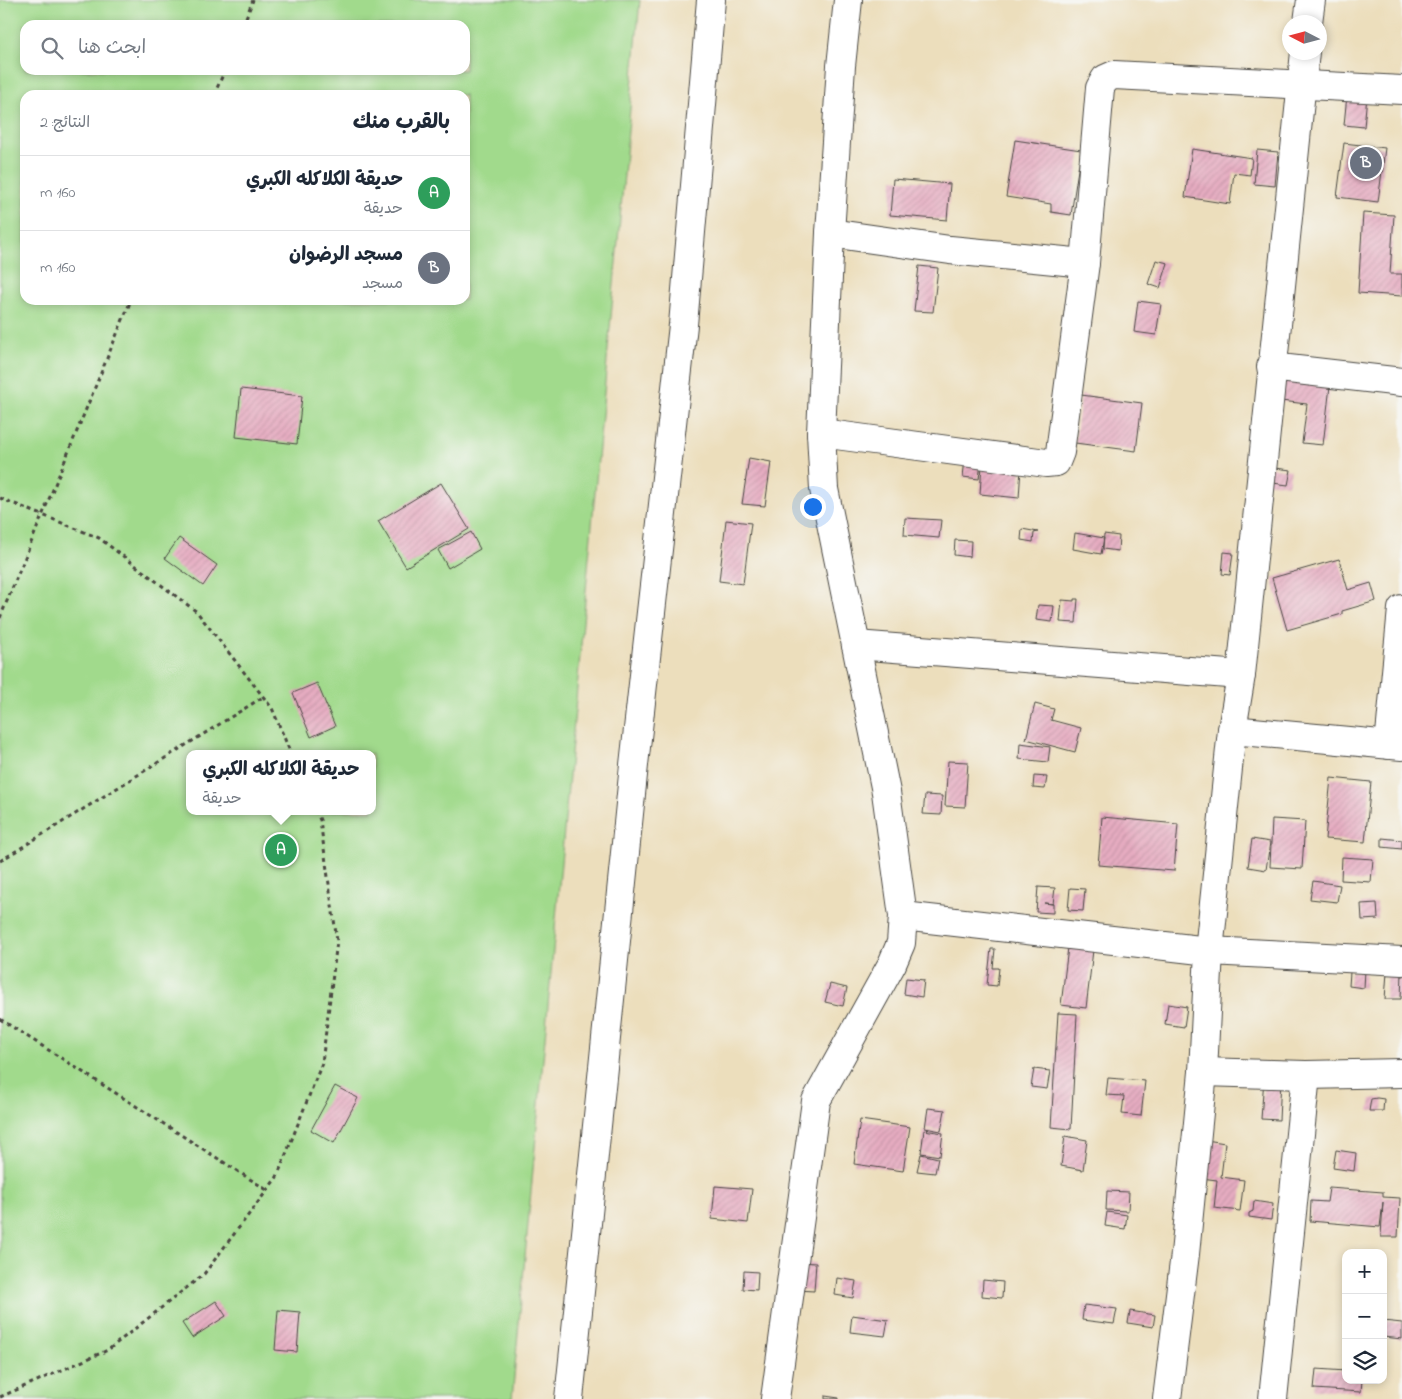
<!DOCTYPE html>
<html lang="ar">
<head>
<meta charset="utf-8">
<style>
  body { margin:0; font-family:"Indie Flower","Playpen Sans Arabic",sans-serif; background:#f2f2f3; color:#1f2937; direction:rtl }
  .controls { position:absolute; right:15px; bottom:15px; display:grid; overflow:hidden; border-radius:10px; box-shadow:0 2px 8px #0003 }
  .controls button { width:45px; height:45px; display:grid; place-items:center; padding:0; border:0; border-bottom:1px solid #e0e1e3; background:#fff; color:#1f2937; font:25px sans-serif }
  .compass { position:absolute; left:1282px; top:15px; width:45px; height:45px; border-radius:50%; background:#fff; box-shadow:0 2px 8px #0003; rotate:276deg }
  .you { position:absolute; left:812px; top:506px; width:18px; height:18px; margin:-12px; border:4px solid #fff; border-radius:50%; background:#1a73e8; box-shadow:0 0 0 8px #1a73e833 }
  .badge { display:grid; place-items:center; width:32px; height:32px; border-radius:50%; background:#2563eb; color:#fff; font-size:16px; font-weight:700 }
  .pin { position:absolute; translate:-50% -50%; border:2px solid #fff; box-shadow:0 1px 5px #0006 }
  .popup { position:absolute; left:186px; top:750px; width:190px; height:65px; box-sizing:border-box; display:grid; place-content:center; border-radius:10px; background:#fff; filter:drop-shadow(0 1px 4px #0005); font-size:16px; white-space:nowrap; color:#747a83 }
  .popup b { font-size:19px; color:#1f2937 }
  .popup::after { content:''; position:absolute; left:50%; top:100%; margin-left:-10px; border:10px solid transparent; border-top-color:#fff }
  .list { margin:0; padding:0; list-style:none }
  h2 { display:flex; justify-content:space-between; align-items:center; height:65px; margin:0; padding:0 20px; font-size:21px }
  h2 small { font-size:16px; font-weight:400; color:#747a83 }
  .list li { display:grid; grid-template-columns:32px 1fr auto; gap:15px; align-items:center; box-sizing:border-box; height:75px; padding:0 20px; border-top:1px solid #e0e1e3 }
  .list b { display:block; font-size:19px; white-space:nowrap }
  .list p { margin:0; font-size:16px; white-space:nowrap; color:#747a83 }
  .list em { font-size:16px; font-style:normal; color:#747a83 }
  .icon { flex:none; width:28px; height:28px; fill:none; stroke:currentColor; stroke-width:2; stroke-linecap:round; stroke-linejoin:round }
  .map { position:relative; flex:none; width:1402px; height:1399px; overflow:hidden; direction:ltr }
  .search { position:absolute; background:#fff; box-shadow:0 2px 8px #0003; left:20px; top:20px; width:450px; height:55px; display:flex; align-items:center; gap:12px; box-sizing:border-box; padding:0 18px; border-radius:15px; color:#747a83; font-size:19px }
  .panel { position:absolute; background:#fff; box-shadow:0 2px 8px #0003; left:20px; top:90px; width:450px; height:215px; border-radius:15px; direction:rtl }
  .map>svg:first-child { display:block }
  .green { fill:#a1da8c; stroke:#66825c; fill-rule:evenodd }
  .building { fill:url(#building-hatch) }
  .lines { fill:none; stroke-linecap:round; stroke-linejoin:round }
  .minor-casing { stroke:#484641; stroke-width:30 }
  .path { stroke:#484641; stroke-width:3; stroke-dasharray:4 4; stroke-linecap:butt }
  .minor { stroke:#fff; stroke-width:28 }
</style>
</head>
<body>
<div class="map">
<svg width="1402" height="1399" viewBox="0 0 1402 1399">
  <defs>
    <pattern id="building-hatch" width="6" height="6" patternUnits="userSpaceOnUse" patternTransform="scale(1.25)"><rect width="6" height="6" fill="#e6acc1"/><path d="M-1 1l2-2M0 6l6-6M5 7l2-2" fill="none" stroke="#c594a6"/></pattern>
  </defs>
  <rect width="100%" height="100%" fill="#f6f6f2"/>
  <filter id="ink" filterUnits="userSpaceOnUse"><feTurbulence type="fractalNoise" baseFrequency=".02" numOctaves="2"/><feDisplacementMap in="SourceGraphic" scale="10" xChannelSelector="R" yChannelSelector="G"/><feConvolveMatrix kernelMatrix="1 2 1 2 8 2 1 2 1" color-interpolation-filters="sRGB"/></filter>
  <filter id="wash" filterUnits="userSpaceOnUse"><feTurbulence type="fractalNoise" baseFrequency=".0096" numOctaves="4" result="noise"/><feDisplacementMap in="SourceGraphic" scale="20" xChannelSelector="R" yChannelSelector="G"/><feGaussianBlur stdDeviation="1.12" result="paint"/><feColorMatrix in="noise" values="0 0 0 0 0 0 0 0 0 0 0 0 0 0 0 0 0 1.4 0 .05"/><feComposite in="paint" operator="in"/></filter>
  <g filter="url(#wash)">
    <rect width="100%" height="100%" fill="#ecdebc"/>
    <path class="green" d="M0 0H640L512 1399H0ZM25 25H465V70H25ZM25 95H465V300H25ZM190 754H372V811H190Z"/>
    <g id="blocks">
      <g class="building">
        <path d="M1347 95 1367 96 1364 127 1344 125Z"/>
        <path d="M1015 140 1081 150 1071 215 1051 212V204L1006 197Z"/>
        <path d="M1344 143 1385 148 1378 202 1337 197Z"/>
        <path d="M1192 149 1252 158 1250 175 1234 173 1230 204 1185 197Z"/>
        <path d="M1257 150 1278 152 1275 186 1254 184Z"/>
        <path d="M893 179 950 184 947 220 890 215Z"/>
        <path d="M1363 213 1394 215 1390 274H1402V296L1358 293Z"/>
        <path d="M1156 260 1168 263 1160 288 1148 284Z"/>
        <path d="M919 266 938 268 933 312 914 311Z"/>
        <path d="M1138 301 1161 304 1156 335 1134 332Z"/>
        <path d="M1284 380 1330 386 1323 445 1302 443 1307 404 1281 401Z"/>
        <path d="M241 389 302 396 297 444 236 437Z"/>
        <path d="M1081 395 1142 403 1136 451 1075 443Z"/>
        <path d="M749 458 771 462 765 506 742 504Z"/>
        <path d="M965 459 981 461 979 479 963 477Z"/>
        <path d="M982 464 1021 468 1019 498 980 494Z"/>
        <path d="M1267 467 1291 470 1288 485 1265 482Z"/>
        <path d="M441 483 469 529 406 567 378 521Z"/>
        <path d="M905 518 941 520 939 538 904 535Z"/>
        <path d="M726 520 751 523 743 584 719 581Z"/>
        <path d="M1022 529 1038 532 1034 533 1033 542 1021 540Z"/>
        <path d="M471 532 480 549 448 568 438 550Z"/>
        <path d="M1075 533 1104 538 1101 554 1073 549Z"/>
        <path d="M1104 534 1119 536 1118 551 1103 549Z"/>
        <path d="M179 538 217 565 203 586 165 558Z"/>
        <path d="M955 540 971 541 970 557 954 555Z"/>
        <path d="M1224 552 1233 553 1230 575 1222 574Z"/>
        <path d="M1339 559 1348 590 1371 583 1376 601 1342 611V614L1287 630 1272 578Z"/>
        <path d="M1074 599H1078L1076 623 1060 622 1062 600 1074 601Z"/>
        <path d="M1038 605 1054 606 1052 622 1036 620Z"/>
        <path d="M317 683 335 726 311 737 293 693Z"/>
        <path d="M1035 704 1054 709 1051 720 1081 728 1075 752 1026 739Z"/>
        <path d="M1020 743 1050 747 1048 762 1019 759Z"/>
        <path d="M948 761 968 762 965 807 945 806Z"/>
        <path d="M1034 776 1047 777 1045 789 1033 788Z"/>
        <path d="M1331 778 1371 782 1365 842 1325 839Z"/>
        <path d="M925 795 942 796 941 815 923 814Z"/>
        <path d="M1102 817 1178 824 1174 871 1098 865Z"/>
        <path d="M1272 819 1305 821 1302 869 1270 867Z"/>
        <path d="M1382 838 1402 840V849L1382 847Z"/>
        <path d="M1252 839 1270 842 1266 870 1248 867Z"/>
        <path d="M1342 857 1373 859 1371 882 1341 880Z"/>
        <path d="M1313 881 1340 885 1337 902 1310 899Z"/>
        <path d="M1038 887 1055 888 1053 904 1044 903 1053 904V913L1036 912Z"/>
        <path d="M1070 888 1085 889 1083 911 1068 910Z"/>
        <path d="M1377 903 1378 919 1362 920 1361 904Z"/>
        <path d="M1069 939 1094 942 1086 1008 1061 1005Z"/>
        <path d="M991 949H995L993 968H999L997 986 987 985Z"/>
        <path d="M1365 970 1364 988 1349 986 1350 972Z"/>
        <path d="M1387 972 1402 973 1401 999H1385Z"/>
        <path d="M906 978 924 980 922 997 904 994Z"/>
        <path d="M830 984 847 988 843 1006 825 1002Z"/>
        <path d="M1168 1004 1187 1007 1184 1027 1165 1024Z"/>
        <path d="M1058 1013 1077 1014 1071 1129 1051 1127Z"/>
        <path d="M1034 1069 1050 1071 1047 1089 1031 1087Z"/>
        <path d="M1108 1078 1145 1081 1141 1116 1122 1114 1124 1096 1106 1095Z"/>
        <path d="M1264 1078 1281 1079 1279 1120 1261 1119Z"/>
        <path d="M335 1086 358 1098 334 1143 311 1130Z"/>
        <path d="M1377 1098 1384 1099 1383 1111H1369L1371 1099Z"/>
        <path d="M928 1108 945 1110 941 1131 925 1128Z"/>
        <path d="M860 1120 910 1127 903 1171 854 1164Z"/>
        <path d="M924 1130 943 1133 940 1156 921 1153Z"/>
        <path d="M1065 1136 1087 1140 1083 1170 1061 1166Z"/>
        <path d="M1206 1140 1225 1143 1221 1177 1244 1180 1240 1211 1214 1208 1217 1180 1201 1178Z"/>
        <path d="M1336 1150 1356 1153 1354 1171 1333 1168Z"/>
        <path d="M921 1154 938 1158 935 1173 917 1171Z"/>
        <path d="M715 1186 752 1189 748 1223 712 1219Z"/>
        <path d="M1329 1188 1383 1192V1197L1400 1198 1398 1237H1381L1383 1202 1380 1227 1310 1221 1311 1201 1327 1202Z"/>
        <path d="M1107 1191 1129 1192 1128 1211 1106 1210Z"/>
        <path d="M1254 1201 1273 1204 1271 1220 1249 1217V1213L1253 1211Z"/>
        <path d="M1107 1212 1127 1215 1125 1229 1105 1226Z"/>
        <path d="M798 1262 816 1263 814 1291 796 1290Z"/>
        <path d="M744 1271 758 1272 757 1290 743 1289Z"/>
        <path d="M837 1278 856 1281 853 1298 835 1295Z"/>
        <path d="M983 1280 1003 1282 1002 1298 982 1296Z"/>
        <path d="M216 1301 226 1316 192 1338 182 1323Z"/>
        <path d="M1084 1305 1117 1309 1114 1324 1082 1320Z"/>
        <path d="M278 1310 300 1312 297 1352 275 1350Z"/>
        <path d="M1130 1311 1155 1315 1153 1327 1128 1323Z"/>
        <path d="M852 1315 888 1320 885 1336 850 1332Z"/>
        <path d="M1383 1321 1402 1323V1339L1383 1337Z"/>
        <path d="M1316 1369 1346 1371V1380H1362L1361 1392 1314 1389Z"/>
        <path d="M825 1396 839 1398V1399H825Z"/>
      </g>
    </g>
  </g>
  <g filter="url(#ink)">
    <use href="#blocks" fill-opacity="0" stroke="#484641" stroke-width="1"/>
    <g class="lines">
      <g class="minor-casing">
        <g id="minor">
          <path d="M1308 22 1311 0"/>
          <path d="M830 233 950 250 1085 263"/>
          <path d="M1271 367 1402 382"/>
          <path d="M821 433 1046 463 1056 462 1060 452 1085 263 1100 88 1105 79 1114 75 1402 90"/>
          <path d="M856 645 1241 675"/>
          <path d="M1232 730 1402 746"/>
          <path d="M1389 745 1402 609"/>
          <path d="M903 916 1209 951 1402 961"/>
          <path d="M1203 1072 1306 1075 1402 1073"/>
          <path d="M569 1399 634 765 683 325 711 0"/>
          <path d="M775 1399 816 1101 892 964 901 943 903 916 886 792 824 489 821 433 830 233 841 66 848 0"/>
          <path d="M1167 1399 1185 1254 1203 1072 1209 951 1232 730 1241 675 1305 52"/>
          <path d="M1273 1399 1306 1075"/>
        </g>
      </g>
      <g class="path">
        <path d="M243 25 253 0"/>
        <path d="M214 95 225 70"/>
        <path d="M0 498 99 538 197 612 272 708 291 754"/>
        <path d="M0 618 131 300"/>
        <path d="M0 861 263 697"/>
        <path d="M0 1019 267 1190"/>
        <path d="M0 1397 108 1350 204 1274 277 1177 322 1063 337 941 320 820 316 811"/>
      </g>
      <use href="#minor" class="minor"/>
    </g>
  </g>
</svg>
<div class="controls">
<button>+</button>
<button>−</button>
<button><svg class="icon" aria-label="layers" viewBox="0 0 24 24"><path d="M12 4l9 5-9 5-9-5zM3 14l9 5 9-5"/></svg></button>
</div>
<svg class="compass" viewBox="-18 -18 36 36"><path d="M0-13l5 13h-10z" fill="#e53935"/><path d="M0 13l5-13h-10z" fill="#747a83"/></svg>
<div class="you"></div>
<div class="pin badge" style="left:281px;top:850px;background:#2e9e5b">A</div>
<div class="popup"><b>حديقة الكلاكله الكبري</b>حديقة</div>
<div class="pin badge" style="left:1366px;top:163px;background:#6b7280">B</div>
<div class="search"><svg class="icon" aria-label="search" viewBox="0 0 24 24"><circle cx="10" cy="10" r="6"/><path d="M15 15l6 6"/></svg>ابحث هنا</div>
<section class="panel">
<h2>بالقرب منك<small>النتائج: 2</small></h2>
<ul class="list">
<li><span class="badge" style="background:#2e9e5b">A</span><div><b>حديقة الكلاكله الكبري</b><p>حديقة</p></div><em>160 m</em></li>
<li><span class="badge" style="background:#6b7280">B</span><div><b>مسجد الرضوان</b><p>مسجد</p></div><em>160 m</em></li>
</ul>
</section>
</div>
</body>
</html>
